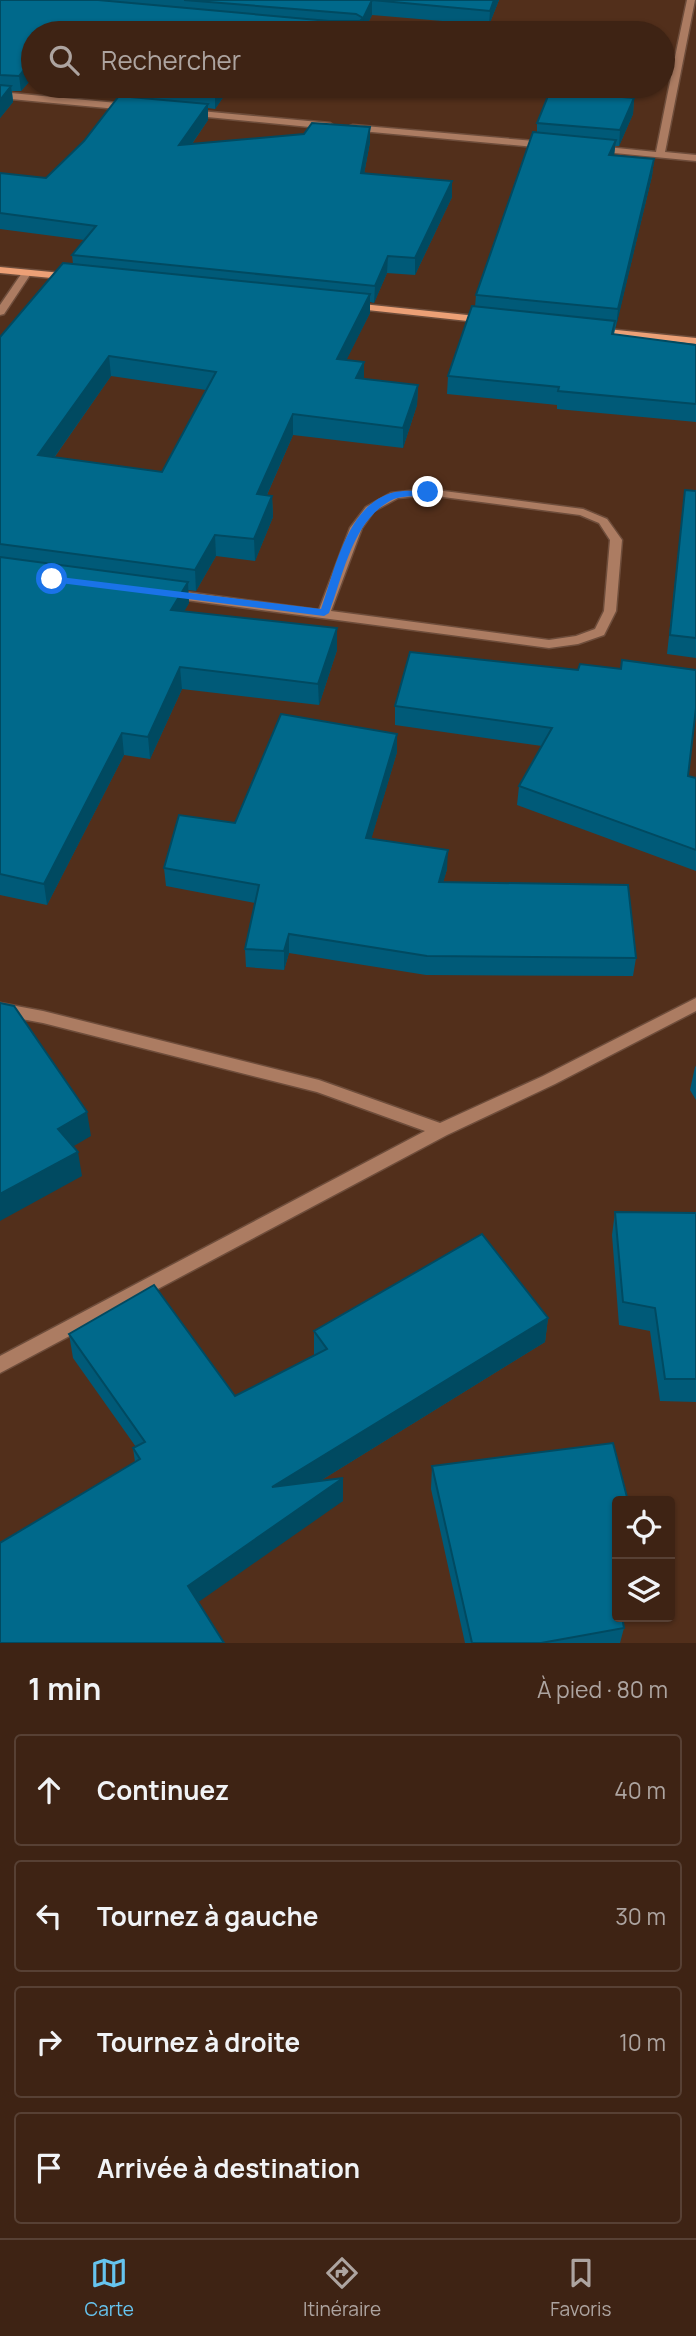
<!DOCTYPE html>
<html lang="fr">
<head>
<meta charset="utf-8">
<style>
  body { margin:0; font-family:Manrope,sans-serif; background:#452b1d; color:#f1f3f6 }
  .controls { position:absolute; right:21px; bottom:21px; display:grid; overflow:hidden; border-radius:7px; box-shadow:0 2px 5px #0004 }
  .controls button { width:63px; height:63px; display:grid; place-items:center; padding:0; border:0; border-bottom:2px solid #574034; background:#3e2314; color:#f1f3f6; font:35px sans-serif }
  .stop { position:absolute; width:21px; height:21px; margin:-16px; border:5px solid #1a73e8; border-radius:50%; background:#fff }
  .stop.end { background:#1a73e8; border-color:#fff; box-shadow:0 2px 7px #0008 }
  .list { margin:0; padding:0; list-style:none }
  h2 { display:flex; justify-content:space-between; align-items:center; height:91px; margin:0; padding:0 28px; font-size:30px }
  h2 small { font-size:23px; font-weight:400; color:#ada4a0 }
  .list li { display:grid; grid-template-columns:46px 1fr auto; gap:21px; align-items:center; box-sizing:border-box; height:112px; margin:0 14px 14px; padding:0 14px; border:2px solid #574034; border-radius:7px }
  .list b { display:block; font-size:26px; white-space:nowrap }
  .list em { font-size:23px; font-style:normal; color:#ada4a0 }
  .icon { flex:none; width:38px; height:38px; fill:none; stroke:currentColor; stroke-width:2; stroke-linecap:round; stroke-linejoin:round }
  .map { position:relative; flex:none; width:696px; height:1643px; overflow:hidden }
  .search { position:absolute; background:#3e2314; box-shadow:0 2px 5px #0004; left:21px; right:21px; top:21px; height:77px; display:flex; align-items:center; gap:18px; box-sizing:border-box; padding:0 24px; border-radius:38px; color:#ada4a0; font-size:26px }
  .sheet { height:595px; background:#3e2314 }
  nav { display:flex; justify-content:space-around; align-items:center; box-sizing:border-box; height:98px; border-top:2px solid #574034; background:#3e2314; font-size:19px; color:#ada4a0 }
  nav a { display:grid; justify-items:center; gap:4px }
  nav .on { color:#66c4ef }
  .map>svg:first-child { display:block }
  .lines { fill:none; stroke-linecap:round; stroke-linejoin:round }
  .street-casing { stroke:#6e4d3b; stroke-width:3 }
  .secondary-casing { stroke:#6e4d3b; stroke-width:3 }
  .street { fill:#ac7c62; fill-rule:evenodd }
  .secondary { fill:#eca076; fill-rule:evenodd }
  .wall { fill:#005a78; fill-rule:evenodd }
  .shaded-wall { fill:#004a61 }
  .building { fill:#00698b; stroke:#004a61; stroke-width:2; fill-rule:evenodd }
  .route { fill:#1a73e8 }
</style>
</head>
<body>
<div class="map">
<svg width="696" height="1643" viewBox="0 0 696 1643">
  <rect width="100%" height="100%" fill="#522f1b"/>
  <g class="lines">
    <g class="street-casing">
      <g id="street">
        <path d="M687 0H695L665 152 696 155V161L594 151 593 149 597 146 656 152 674 62 663 60V56L675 57Z"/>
        <path d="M0 92 128 104 132 107 128 110 0 98Z"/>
        <path d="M190 110 330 123 334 126 330 129 187 115V111Z"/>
        <path d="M353 125 546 142 550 145 546 148 350 130V126Z"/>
        <path d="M24 270 32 272 4 314 0 315V305Z"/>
        <path d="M428 489 583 509 607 519 622 540 616 611 604 635 578 644 549 648 171 598 165 594 171 590 319 610 350 528 366 507 391 493ZM428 495 580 515 599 523 610 540 604 611 595 629 576 636 549 640 331 611 362 528 374 511 398 498Z"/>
        <path d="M696 998V1011L555 1084 447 1135 0 1373V1356L425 1131 317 1092 43 1023 0 1015V1003L43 1011 319 1080 440 1123 543 1076Z"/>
      </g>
    </g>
    <g class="secondary-casing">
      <g id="secondary">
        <path d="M0 267 72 274 77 277 72 280 0 273Z"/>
        <path d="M353 303 486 317 491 320 486 323 349 308V304Z"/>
        <path d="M597 328 696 338V344L593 333V329Z"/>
      </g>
    </g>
    <use href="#street" class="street"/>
    <use href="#secondary" class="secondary"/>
  </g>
  <g class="wall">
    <path d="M0 0H499L489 25 372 15 363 33H33V82H29L21 91H12L13 102 0 118Z"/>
    <path d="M75 86H231L215 109 208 108V120L192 144 304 134 370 127V142L364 174 452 197 415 275 387 273 374 303 370 302V313L346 360 364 379 418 385 417 405 403 448 293 435 267 495 272 496 273 517 255 561 216 556 196 591 188 590 189 603 184 611 337 650 319 705 182 689 150 759 124 755 47 905 0 895V337L73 264 72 255 84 240 0 229V173L46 178 84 141 128 97 127 90ZM111 376 206 390 162 472 54 458Z"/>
    <path d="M634 98 633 114 619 146H615L614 155 654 159 652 176 614 334 696 345V422L557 409V405L447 394 448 376 475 307 476 295 537 133V123Z"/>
    <path d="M685 490 696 491V658L667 654Z"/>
    <path d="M410 652 688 776 696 778V871L517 805 519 786 542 746 395 725V706Z"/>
    <path d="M397 752 371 839 447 869 443 882 636 958 633 976 426 975 289 953 284 970 246 967 245 949 255 903 166 886 164 868 235 823Z"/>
    <path d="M696 1066V1100L690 1090 695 1067Z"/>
    <path d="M615 1212 696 1213V1402L660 1401 650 1331 619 1325 612 1235Z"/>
    <path d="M548 1318 545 1342 320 1481 343 1478V1501L0 1643 135 1462 133 1448 136 1447 73 1358 69 1334 235 1396 314 1355V1331Z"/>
    <path d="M432 1466 617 1501V1617L624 1628 620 1643H465L431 1489Z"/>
  </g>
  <g class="shaded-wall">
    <path d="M372 0V15L363 33H356Z"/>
    <path d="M494 0H499L489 25 490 11Z"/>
    <path d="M27 66 29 82 21 91 19 76Z"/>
    <path d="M11 86 13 102 0 118V100Z"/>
    <path d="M220 86H231L215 109V94Z"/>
    <path d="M634 98 633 114 619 146 620 130Z"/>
    <path d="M208 104V120L180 161 179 145Z"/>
    <path d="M370 127V142L361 190V173Z"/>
    <path d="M616 140 614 156 609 155Z"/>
    <path d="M654 159 652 176 616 327 618 309Z"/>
    <path d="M452 181V197L415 275V258Z"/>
    <path d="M388 256 387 273 374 303 375 286Z"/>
    <path d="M370 294V313L337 379V359Z"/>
    <path d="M109 356 111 376 41 476 38 455Z"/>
    <path d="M364 362V382L356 378Z"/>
    <path d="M418 385 417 405 403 448V428Z"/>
    <path d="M293 414V435L258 515 257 494Z"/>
    <path d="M272 496 273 517 255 561 254 539Z"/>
    <path d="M215 535 216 556 196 591 195 570Z"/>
    <path d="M188 582 189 603 173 631 171 610Z"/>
    <path d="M337 628V650L319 705 318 684Z"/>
    <path d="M180 667 182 689 150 759 148 737Z"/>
    <path d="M122 733 124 755 47 905 44 884Z"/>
    <path d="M397 734V752L366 857V838Z"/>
    <path d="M448 850 447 869 438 901 439 882Z"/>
    <path d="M289 934V953L284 970V951Z"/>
    <path d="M87 1112 91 1136 62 1153 58 1129Z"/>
    <path d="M78 1152 82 1176 0 1221V1194Z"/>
    <path d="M548 1318 545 1342 273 1510 272 1487Z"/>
    <path d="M343 1478V1501L190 1608 188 1586Z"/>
  </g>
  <g class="building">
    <path d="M0 0H98L329 21H360L363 18 356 14 184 0H494L490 11 372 0 356 33H33V67L27 66 19 76 0 75Z"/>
    <path d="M0 85 11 86 0 100Z"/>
    <path d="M128 86H220L215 94Z"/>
    <path d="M550 91 634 98 620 130 537 123Z"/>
    <path d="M119 96 208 104 179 145 304 134 312 123 370 127 361 173 452 181 415 258 388 256 375 286 72 255 96 226 0 213V173L46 178 84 141Z"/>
    <path d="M533 132 616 140 609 155 654 159 618 309 476 295Z"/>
    <path d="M63 263 370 294 337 359 364 362 356 378 418 385 403 428 293 414 257 494 272 496 254 539 215 535 195 570 0 544V337ZM109 356 216 372 162 472 38 455Z"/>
    <path d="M472 306 615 321 612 334 696 345V404L558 391 559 387 448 376Z"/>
    <path d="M685 490 696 491V638L670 635Z"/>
    <path d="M0 557 188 582 171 610 337 628 318 684 180 667 148 737 122 733 44 884 0 874Z"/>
    <path d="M410 652 578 670 580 664 621 669 622 660 696 670V708L688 776 696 778V850L519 786 552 728 395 706Z"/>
    <path d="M281 714 397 734 366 838 448 850 439 882 628 885 636 958 427 956 289 934 284 951 245 949 259 885 164 868 179 815 235 823Z"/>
    <path d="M0 1003 14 1006 87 1112 58 1129 78 1152 0 1194Z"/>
    <path d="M615 1212 696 1213V1379H665L655 1308 623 1302Z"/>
    <path d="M482 1234 548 1318 272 1487 343 1478 188 1586 224 1643H0V1543L140 1459 133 1448 145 1442 69 1334 154 1285 235 1396 327 1349 314 1331Z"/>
    <path d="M613 1443 628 1501H617V1577H615L617 1591V1617H622L624 1628 541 1643H472L432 1466Z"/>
  </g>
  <path class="route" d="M428 490H432V494C420 497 405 495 394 499 353 518 344 573 329 613L324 616 52 582 47 579 52 576 321 609C335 570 347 503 395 492 406 490 418 491 428 490Z"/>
</svg>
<div class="controls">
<button><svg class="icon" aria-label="locate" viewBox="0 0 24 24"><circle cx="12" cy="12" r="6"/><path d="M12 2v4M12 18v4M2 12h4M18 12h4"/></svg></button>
<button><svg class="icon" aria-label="layers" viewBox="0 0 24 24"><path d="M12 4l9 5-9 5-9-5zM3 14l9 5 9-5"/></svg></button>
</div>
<div class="stop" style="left:52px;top:579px"></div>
<div class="stop end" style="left:428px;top:492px"></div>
<div class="search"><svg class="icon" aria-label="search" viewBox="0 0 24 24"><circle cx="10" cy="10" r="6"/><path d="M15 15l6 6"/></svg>Rechercher</div>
</div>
<section class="sheet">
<h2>1 min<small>À pied · 80 m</small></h2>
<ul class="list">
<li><svg class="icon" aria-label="ahead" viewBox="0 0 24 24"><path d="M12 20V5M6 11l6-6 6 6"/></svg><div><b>Continuez</b></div><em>40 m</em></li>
<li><svg class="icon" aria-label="left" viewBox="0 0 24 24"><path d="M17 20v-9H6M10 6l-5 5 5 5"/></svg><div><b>Tournez à gauche</b></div><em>30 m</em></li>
<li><svg class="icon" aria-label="right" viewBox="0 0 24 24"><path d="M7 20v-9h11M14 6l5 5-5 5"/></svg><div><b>Tournez à droite</b></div><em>10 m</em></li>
<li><svg class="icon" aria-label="arrive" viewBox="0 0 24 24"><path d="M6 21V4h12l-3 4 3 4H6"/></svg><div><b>Arrivée à destination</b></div></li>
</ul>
</section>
<nav>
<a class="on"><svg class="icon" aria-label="map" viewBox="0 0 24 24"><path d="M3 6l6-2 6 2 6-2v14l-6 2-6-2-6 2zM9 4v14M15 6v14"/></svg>Carte</a>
<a><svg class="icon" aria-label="directions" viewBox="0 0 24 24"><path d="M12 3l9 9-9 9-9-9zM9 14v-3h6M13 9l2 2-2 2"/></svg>Itinéraire</a>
<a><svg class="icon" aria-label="saved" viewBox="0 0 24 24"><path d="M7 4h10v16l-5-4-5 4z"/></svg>Favoris</a>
</nav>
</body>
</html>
